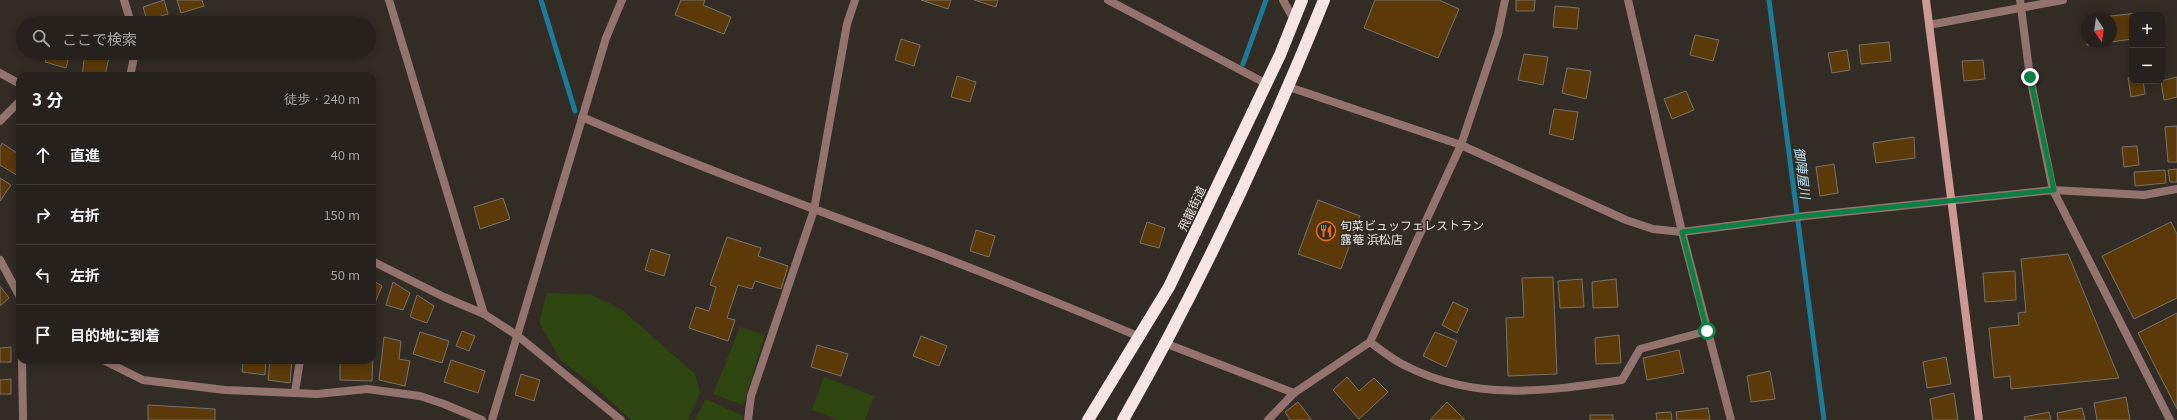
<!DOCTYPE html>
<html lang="ja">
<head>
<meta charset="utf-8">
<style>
  body { margin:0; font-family:Georgia,"Noto Sans JP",serif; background:#2e2925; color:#f1f3f6 }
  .controls { position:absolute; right:12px; top:12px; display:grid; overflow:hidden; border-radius:8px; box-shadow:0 2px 10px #0003 }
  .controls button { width:36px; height:36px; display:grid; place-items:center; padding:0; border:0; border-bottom:1px solid #423e3b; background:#26211c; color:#f1f3f6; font:20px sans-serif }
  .compass { position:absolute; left:2081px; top:12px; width:36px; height:36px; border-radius:50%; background:#26211c; box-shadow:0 2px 10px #0003; rotate:167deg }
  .stop { position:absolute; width:12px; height:12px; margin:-9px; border:3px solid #0b8043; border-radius:50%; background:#fff }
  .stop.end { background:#0b8043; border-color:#fff; box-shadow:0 1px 4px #0008 }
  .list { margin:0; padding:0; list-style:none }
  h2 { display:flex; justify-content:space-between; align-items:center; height:52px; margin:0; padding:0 16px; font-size:17px }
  h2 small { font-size:13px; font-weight:400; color:#a4a3a3 }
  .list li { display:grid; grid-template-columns:26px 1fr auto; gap:12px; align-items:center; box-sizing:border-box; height:60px; padding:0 16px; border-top:1px solid #423e3b }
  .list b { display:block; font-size:15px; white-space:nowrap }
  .list em { font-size:13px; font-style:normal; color:#a4a3a3 }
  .icon { flex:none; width:22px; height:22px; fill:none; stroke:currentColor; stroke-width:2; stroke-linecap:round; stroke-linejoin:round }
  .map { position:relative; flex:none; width:2177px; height:420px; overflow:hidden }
  .search { position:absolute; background:#26211c; box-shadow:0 2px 10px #0003; left:16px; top:16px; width:360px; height:44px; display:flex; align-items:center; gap:10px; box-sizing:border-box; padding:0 14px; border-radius:22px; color:#a4a3a3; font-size:15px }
  .panel { position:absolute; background:#26211c; box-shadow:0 2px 10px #0003; left:16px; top:72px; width:360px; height:292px; border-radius:12px }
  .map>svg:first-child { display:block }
  .green { fill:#2d460f }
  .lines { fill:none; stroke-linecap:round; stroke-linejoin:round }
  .stream { stroke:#1a7b98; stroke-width:5 }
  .building { fill:#5b3909; stroke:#797269 }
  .street { stroke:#94736e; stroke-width:8 }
  .secondary { stroke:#ce9993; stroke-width:8 }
  .highway { stroke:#f6e5e3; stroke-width:12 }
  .route { stroke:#0b8043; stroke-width:5 }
  .labels { text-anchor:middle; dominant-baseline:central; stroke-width:3; stroke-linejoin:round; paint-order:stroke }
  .street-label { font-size:12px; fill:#e9e4df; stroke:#332c25 }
  .poi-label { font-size:12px; fill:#e9e4df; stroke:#332c25; text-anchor:start }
  .water-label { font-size:13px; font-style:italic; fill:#bae4f5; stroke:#332c25 }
</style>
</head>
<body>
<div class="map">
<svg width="2177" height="420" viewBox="0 0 2177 420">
  <rect width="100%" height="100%" fill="#332c25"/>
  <g class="green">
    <path d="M547 293 592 295 621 309 695 374 700 393 688 420H631L592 384 561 360 539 322Z"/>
    <path d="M740 327 765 335 743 405 713 394Z"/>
    <path d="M824 377 874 396 865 420H839L812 410Z"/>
    <path d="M706 399 743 416 742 420H695Z"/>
  </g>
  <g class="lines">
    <g class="stream">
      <path d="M541 0 575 111"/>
      <path d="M1769 0 1824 420"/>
      <path d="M1243 64 1266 0"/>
    </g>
  </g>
  <g class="building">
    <path d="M164 0 168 14 147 20 143 7Z"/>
    <path d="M177 0H202L204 6 181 13Z"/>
    <path d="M681 0H705L703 5 731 17 724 34 675 15Z"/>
    <path d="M921 0H951L948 9Z"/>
    <path d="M974 0H998L996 7Z"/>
    <path d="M1375 0H1439L1459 9 1438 58 1364 28Z"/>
    <path d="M1516 0H1535L1534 11H1516Z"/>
    <path d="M1555 6 1579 8 1577 29 1553 27Z"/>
    <path d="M2137 13 2138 15H2132V39L2111 42V18H2093Z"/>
    <path d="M2085 19H2087V42H2110L2087 45Z"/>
    <path d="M1695 35 1719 40 1713 61 1690 55Z"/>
    <path d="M901 39 920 45 914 66 895 60Z"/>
    <path d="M1889 42 1891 61 1861 64 1859 45Z"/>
    <path d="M1847 50 1850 70 1832 73 1828 53Z"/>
    <path d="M48 53H70L66 68 45 62Z"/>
    <path d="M85 53H96L109 57 105 76H82Z"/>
    <path d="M1524 54 1548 57 1543 85 1518 80Z"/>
    <path d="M1983 60 1985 79 1964 81 1962 61Z"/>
    <path d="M1567 68 1591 71 1586 99 1562 93Z"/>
    <path d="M957 76 976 82 970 102 951 97Z"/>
    <path d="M2132 77V81H2143L2145 94 2131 97 2128 78Z"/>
    <path d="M2177 77V97L2164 100 2161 81Z"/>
    <path d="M1686 91 1694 110 1672 119 1664 99Z"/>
    <path d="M1554 109 1578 112 1573 140 1549 134Z"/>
    <path d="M2177 126V162H2168L2165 127Z"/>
    <path d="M1914 137 1915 158 1876 163 1873 143Z"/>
    <path d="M2 143 20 155V177L0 165V147Z"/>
    <path d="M2137 146 2139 165 2124 167 2122 147Z"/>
    <path d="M1834 164 1838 193 1820 196 1816 167Z"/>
    <path d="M2177 169V182H2170L2168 170Z"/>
    <path d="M2165 170 2166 183 2135 186 2134 172Z"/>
    <path d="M0 178 11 185 0 201Z"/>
    <path d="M503 198 510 219 480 229 474 207Z"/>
    <path d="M1318 200 1360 216 1341 269 1298 254Z"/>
    <path d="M1147 222 1165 228 1159 248 1140 243Z"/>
    <path d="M2171 222 2177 234V298L2134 319 2102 256Z"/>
    <path d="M976 230 995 236 989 257 970 251Z"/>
    <path d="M727 237 761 248 758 256 788 266 781 289 755 281 752 289 738 285 727 318 735 320 728 341 689 328 696 307 709 311 716 287 710 285Z"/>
    <path d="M651 249 670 255 664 276 645 270Z"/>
    <path d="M2068 254 2119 378 2011 389 2010 376 1994 378 1989 328 2019 325 2018 313 2026 312 2021 259Z"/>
    <path d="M2015 271 2016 300 1985 302 1983 273Z"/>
    <path d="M1553 277 1557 374 1508 376 1506 318 1524 317 1522 278Z"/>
    <path d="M1582 279 1584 307 1560 308 1558 281Z"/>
    <path d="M1616 279 1618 307 1593 308 1592 282Z"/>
    <path d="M372 280 382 286 374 305 372 304Z"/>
    <path d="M393 282 410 293 403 310 386 305Z"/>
    <path d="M0 286 9 298 0 306Z"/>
    <path d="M417 295 434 306 427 323 410 317Z"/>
    <path d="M1453 302 1468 309 1457 333 1442 325Z"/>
    <path d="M2177 313V409L2138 333Z"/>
    <path d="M462 331 475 336 469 351 456 346Z"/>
    <path d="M420 332 449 341 442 363 413 354Z"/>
    <path d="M1435 332 1457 341 1446 367 1423 356Z"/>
    <path d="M1619 335 1621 363 1596 364 1595 338Z"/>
    <path d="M921 336 947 346 939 366 913 356Z"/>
    <path d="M384 337 401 341 399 359 410 361 405 386 379 380Z"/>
    <path d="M817 345 848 354 841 376 811 367Z"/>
    <path d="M11 347V362H0V348Z"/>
    <path d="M1679 350 1684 373 1647 380 1643 358Z"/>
    <path d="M372 354H373L372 381 340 380V360H372Z"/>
    <path d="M1946 357 1951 384 1927 388 1923 362Z"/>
    <path d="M243 360H266L265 375 242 372Z"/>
    <path d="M270 360H292L290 383 268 380Z"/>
    <path d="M451 360 485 371 478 393 444 382Z"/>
    <path d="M1770 371 1775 399 1751 402 1747 376Z"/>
    <path d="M521 374 540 380 534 401 515 395Z"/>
    <path d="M1347 377 1359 391 1374 378 1388 392 1359 419 1333 390Z"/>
    <path d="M11 379V394H0V380Z"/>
    <path d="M1954 393 1958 420H1933L1930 399Z"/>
    <path d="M2126 397 2130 420H2097L2094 403Z"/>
    <path d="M1298 402 1311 419 1310 420H1290L1285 412Z"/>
    <path d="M1447 402 1465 420H1430Z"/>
    <path d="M148 405 215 409V420H148Z"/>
    <path d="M1708 408 1710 420H1677L1676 412Z"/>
    <path d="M2082 408 2085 420H2058L2057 413Z"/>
    <path d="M1671 412 1672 420H1657L1656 413Z"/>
    <path d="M2049 412 2051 420H2025L2024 417Z"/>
    <rect x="1590" y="415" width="23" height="5"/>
  </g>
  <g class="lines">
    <g class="street">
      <path d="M124 0 131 23"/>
      <path d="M389 0 484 314"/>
      <path d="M1108 0 1265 83"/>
      <path d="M1283 0 1294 20"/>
      <path d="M1628 0 1682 232 1731 420"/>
      <path d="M2020 0 2030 77 2053 190 2144 195 2177 189"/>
      <path d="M1929 25 2063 0"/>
      <path d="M0 73 20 84"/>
      <path d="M130 76 135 53"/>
      <path d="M1289 87 1461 145 1626 220 1653 229 1682 232 1805 216 2053 190 2170 420"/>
      <path d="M582 117C700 168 820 211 940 256 1007 282 1074 309 1140 337"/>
      <path d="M0 121 20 101"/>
      <path d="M0 260 20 297"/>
      <path d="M372 261 444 297 484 314 518 336 621 420"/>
      <path d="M1370 342C1381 350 1393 360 1406 366 1477 402 1546 391 1622 380L1640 349 1707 331"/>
      <path d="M1167 344 1294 393"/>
      <path d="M22 360 23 420"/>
      <path d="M103 360 143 380 225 390 317 394 367 389 420 396 444 404 482 420"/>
      <path d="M295 392 300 360"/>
      <path d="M492 420 606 38 622 0"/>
      <path d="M748 420 751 396 814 210 847 24 855 0"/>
      <path d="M1268 420 1294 393 1370 342 1461 145 1498 34 1505 0"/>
    </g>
    <path class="secondary" d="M1926 0 1979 420"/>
    <g class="highway">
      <path d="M1088 420 1169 287 1280 55 1302 0"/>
      <path d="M1123 420C1200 285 1266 144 1324 0"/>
    </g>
  </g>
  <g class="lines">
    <path class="route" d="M1707 331 1682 232 1805 216 2054 190 2030 77"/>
  </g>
  <defs>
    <g id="restaurant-ring" transform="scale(1)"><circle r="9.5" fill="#332c25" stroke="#e8710a" stroke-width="1.5"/><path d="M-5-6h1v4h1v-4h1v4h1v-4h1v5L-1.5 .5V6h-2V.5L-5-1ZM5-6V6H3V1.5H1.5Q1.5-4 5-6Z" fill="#e8710a"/></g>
  </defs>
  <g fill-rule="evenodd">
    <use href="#restaurant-ring" x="1326" y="231"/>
  </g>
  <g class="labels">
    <g class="street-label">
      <text transform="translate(1191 208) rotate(-65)">飛龍街道</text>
    </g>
    <g class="poi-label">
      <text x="1340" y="224">旬菜ビュッフェレストラン<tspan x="1340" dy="14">露菴 浜松店</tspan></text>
    </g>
    <g class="water-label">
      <text transform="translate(1803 173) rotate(83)">御陣屋川</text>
    </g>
  </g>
</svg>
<div class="controls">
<button>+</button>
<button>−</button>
</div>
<svg class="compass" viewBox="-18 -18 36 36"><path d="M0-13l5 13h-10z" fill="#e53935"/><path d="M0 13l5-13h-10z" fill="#a4a3a3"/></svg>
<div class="stop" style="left:1707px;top:331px"></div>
<div class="stop end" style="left:2030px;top:77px"></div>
<div class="search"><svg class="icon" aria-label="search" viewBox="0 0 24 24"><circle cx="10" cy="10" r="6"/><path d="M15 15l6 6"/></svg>ここで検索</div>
<section class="panel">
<h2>3 分<small>徒歩 · 240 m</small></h2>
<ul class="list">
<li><svg class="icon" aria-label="ahead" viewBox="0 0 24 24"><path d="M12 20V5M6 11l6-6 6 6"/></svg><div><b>直進</b></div><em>40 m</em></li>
<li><svg class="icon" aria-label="right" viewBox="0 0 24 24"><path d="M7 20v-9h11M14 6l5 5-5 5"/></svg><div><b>右折</b></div><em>150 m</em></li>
<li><svg class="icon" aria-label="left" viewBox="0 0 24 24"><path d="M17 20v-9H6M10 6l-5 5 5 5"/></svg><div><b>左折</b></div><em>50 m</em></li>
<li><svg class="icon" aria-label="arrive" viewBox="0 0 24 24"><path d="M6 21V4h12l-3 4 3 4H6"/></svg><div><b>目的地に到着</b></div></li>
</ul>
</section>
</div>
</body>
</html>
